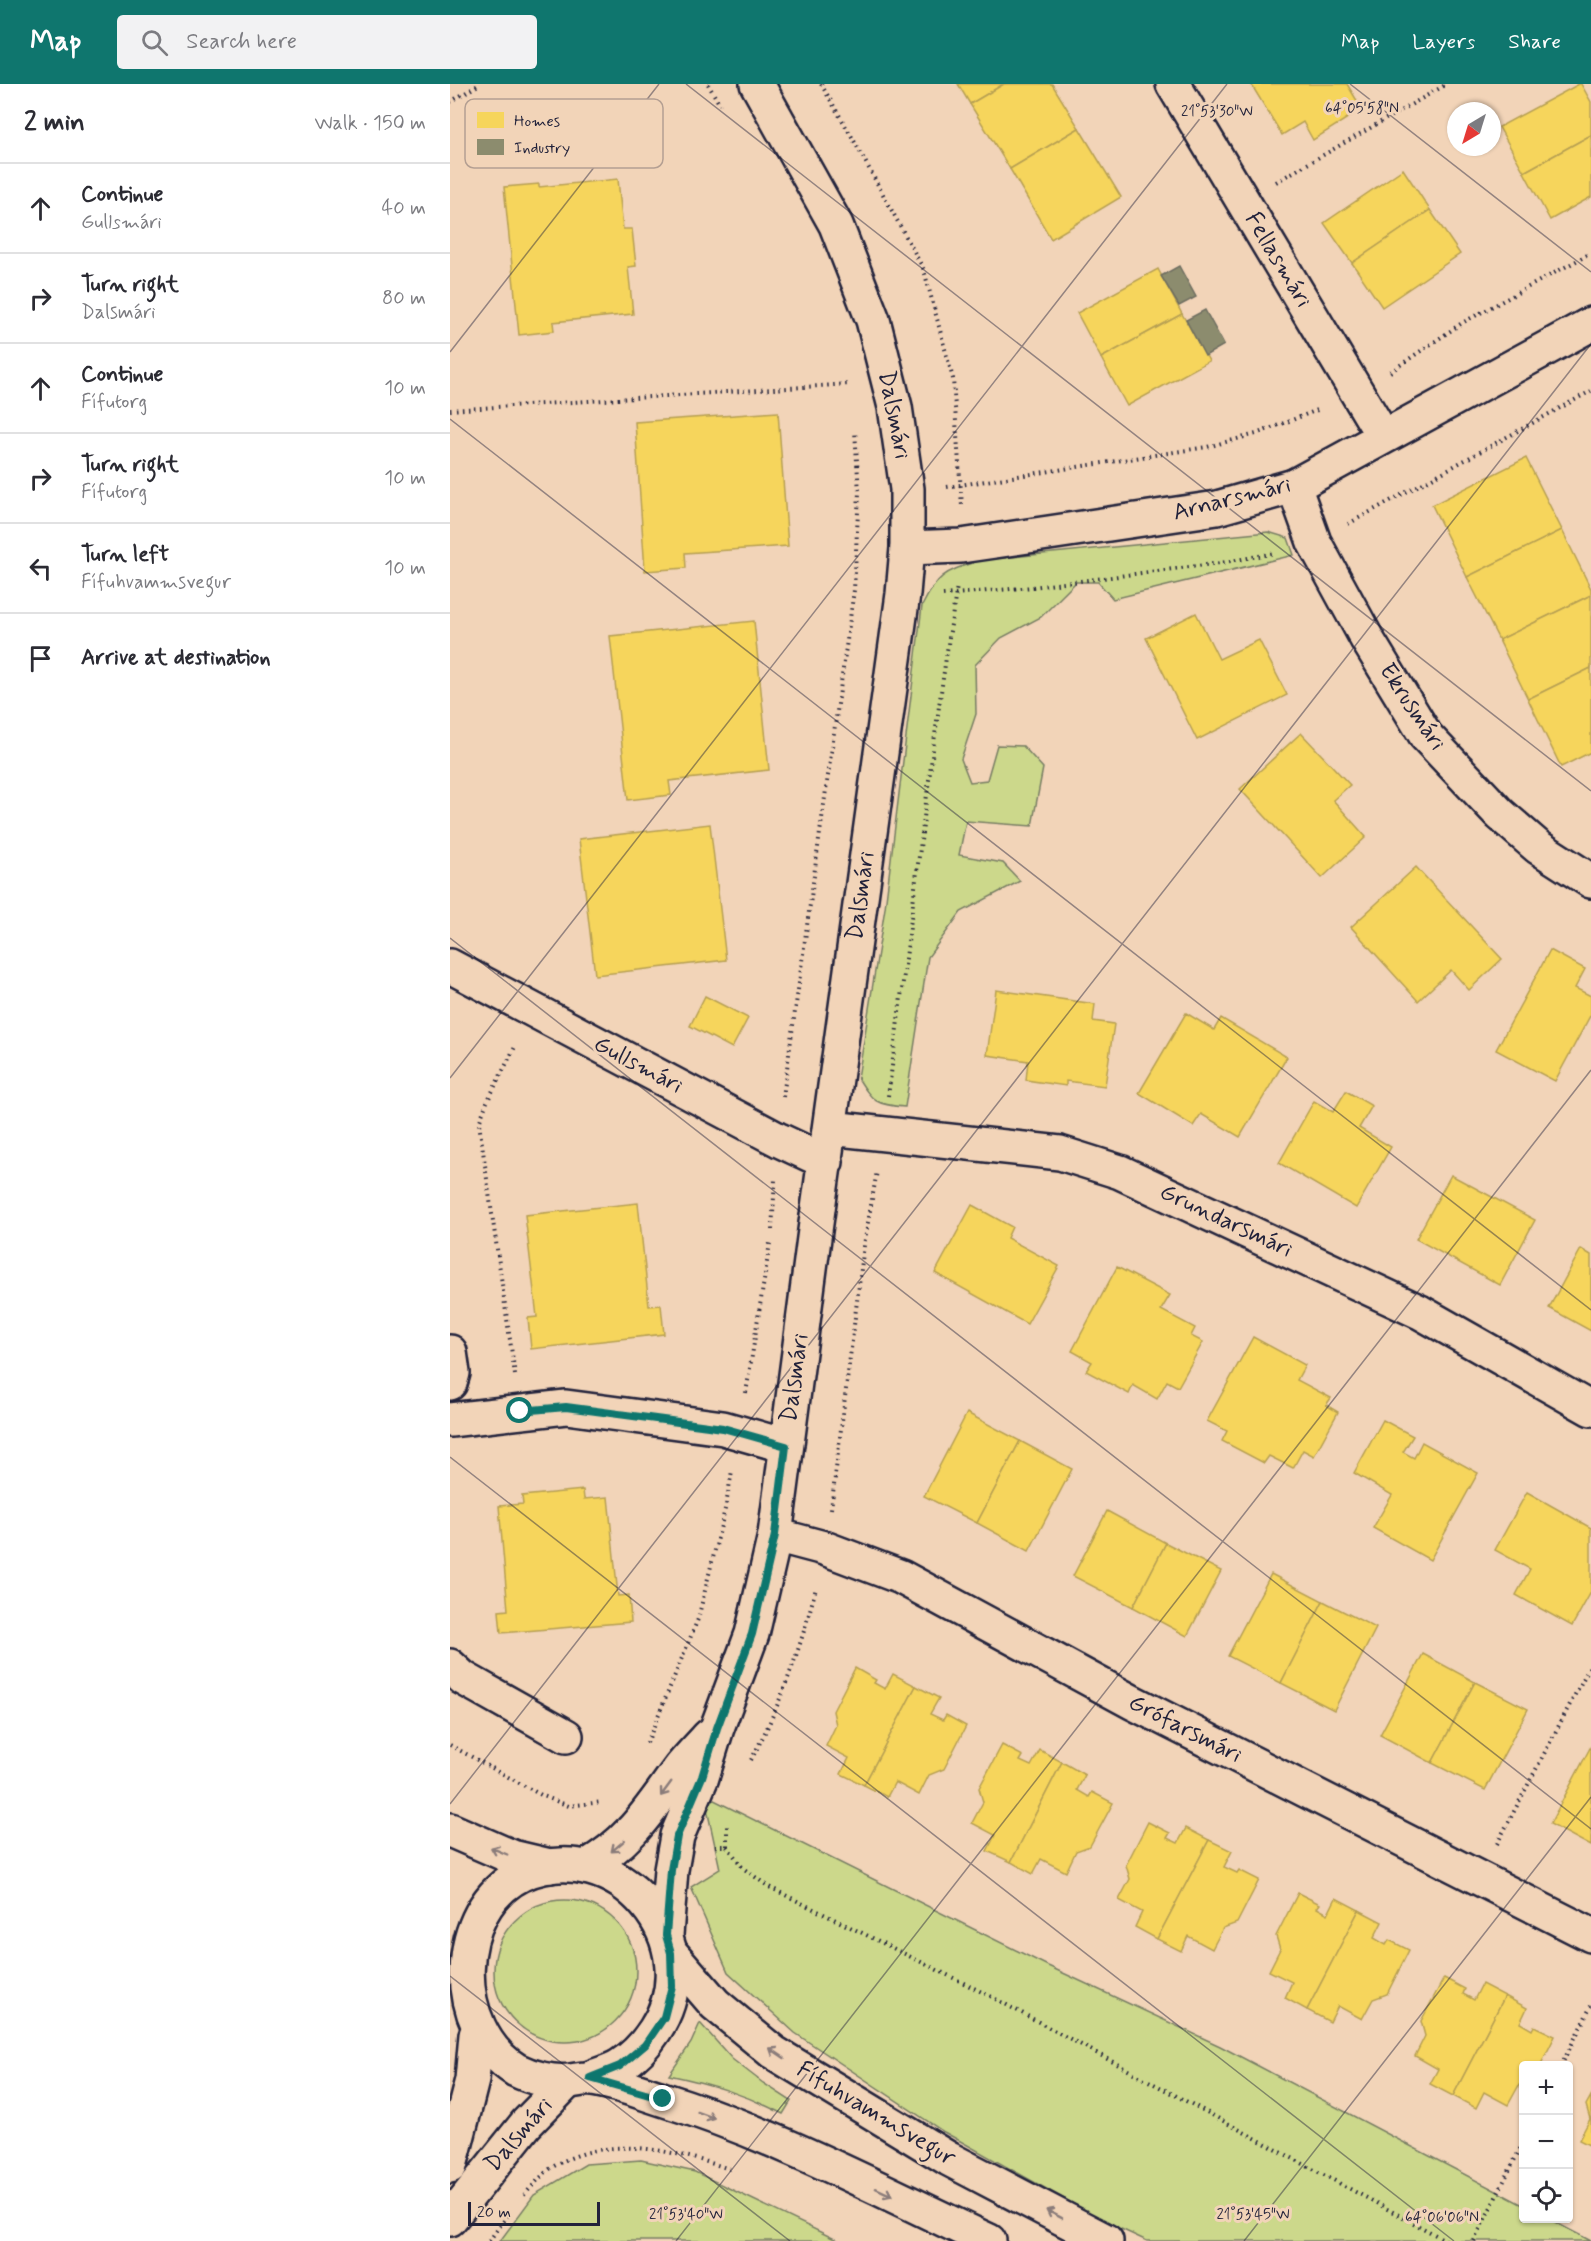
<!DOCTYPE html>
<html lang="en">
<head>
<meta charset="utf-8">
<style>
  body { margin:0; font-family:Mynerve,sans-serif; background:#f2f2f3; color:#2b2b33 }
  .controls { position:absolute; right:18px; bottom:18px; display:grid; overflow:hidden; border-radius:6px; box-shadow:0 2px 4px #0004 }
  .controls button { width:54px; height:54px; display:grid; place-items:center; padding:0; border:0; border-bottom:2px solid #e1e1e2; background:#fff; color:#2b2b33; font:30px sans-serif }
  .compass { position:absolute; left:997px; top:18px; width:54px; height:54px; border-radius:50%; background:#fff; box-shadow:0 2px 4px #0004; rotate:218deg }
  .scale { position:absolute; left:18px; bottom:15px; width:132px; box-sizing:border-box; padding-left:6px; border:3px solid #22223b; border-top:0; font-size:16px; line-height:21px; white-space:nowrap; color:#22223b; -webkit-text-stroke:4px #f2d4b8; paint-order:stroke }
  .stop { position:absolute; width:18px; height:18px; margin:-14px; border:4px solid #0f766e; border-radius:50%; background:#fff }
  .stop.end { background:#0f766e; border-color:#fff; box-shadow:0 2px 6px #0008 }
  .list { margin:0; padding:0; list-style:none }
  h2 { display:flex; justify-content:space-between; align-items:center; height:78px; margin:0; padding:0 24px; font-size:26px }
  h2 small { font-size:20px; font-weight:400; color:#7c7c81 }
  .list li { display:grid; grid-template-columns:39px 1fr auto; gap:18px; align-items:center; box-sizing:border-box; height:90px; padding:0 24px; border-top:2px solid #e1e1e2 }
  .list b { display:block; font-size:22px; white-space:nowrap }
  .list p { margin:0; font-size:20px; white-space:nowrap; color:#7c7c81 }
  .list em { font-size:20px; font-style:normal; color:#7c7c81 }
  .icon { flex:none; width:33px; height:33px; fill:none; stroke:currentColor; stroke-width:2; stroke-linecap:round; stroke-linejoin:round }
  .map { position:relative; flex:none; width:1141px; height:2157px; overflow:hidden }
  header { display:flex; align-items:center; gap:36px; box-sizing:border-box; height:84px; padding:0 30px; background:#0f766e; color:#fff }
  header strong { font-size:28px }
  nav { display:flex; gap:33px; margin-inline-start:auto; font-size:21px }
  .search { width:420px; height:54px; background:#f2f2f3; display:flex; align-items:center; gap:15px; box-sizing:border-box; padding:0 21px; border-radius:6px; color:#7c7c81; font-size:22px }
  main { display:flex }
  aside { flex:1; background:#fff }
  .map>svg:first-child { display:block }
  .green { fill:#ccd88b; stroke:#777d63; stroke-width:1.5 }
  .homes { fill:#f6d55c; stroke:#b69f52; stroke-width:1.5 }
  .industry { fill:#8c8c6e; stroke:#6c6c5f; stroke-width:1.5 }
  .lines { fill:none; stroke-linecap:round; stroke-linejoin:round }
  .street-casing { stroke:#22223b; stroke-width:38 }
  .secondary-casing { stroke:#22223b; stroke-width:38 }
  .path { stroke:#22223b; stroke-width:4; stroke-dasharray:1.5 4.5; stroke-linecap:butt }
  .street { stroke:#f2d4b8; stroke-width:33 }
  .secondary { stroke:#f2d4b8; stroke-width:33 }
  .oneway { stroke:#8a7b7a }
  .route { stroke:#0f766e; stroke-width:8 }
  .ticks { fill:none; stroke:#22223b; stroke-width:1.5; stroke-opacity:0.45 }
  .labels { text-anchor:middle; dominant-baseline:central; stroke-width:6; stroke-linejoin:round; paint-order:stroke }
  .street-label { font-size:24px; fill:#22223b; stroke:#f2d4b8 }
  .key { fill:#f2d4b8; stroke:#b49f92; stroke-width:1.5 }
  .key-label { font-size:16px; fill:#22223b }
  .ticks-label { font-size:15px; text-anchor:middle; fill:#22223b; stroke:#f2d4b8; stroke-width:6; stroke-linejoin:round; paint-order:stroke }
</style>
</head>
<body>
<header>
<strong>Map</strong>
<div class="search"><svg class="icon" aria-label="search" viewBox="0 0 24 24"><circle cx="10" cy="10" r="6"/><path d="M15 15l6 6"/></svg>Search here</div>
<nav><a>Map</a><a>Layers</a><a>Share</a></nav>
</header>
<main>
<aside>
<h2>2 min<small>Walk · 150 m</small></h2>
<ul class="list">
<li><svg class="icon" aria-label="ahead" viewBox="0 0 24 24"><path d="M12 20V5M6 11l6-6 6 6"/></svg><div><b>Continue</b><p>Gullsmári</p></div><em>40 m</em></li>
<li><svg class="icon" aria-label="right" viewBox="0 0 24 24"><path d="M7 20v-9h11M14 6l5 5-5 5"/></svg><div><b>Turn right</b><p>Dalsmári</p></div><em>80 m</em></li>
<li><svg class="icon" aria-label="ahead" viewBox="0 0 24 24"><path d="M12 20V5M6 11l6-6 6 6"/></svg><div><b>Continue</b><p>Fífutorg</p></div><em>10 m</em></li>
<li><svg class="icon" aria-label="right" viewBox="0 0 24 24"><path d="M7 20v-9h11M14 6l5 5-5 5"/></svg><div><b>Turn right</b><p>Fífutorg</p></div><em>10 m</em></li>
<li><svg class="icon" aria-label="left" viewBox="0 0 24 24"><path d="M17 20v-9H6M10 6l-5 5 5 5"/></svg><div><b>Turn left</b><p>Fífuhvammsvegur</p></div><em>10 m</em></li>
<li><svg class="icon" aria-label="arrive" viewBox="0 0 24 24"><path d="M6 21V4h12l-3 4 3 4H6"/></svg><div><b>Arrive at destination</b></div></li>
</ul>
</aside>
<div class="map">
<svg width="1141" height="2157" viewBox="0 0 1141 2157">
  <rect width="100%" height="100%" fill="#f2d4b8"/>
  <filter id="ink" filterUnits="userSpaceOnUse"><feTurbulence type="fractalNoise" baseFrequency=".0167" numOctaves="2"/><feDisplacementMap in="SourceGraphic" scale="12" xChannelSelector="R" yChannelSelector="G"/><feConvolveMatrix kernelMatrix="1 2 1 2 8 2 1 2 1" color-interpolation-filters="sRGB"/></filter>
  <g filter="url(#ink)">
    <g class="green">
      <path d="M818 448 838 454 844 471 663 515 648 498H626L591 533 551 554 525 581 526 630 511 675 520 698 537 696 547 661 573 662 593 684 582 742 516 737 509 771 553 779 570 797 511 828 478 873 455 1023C426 1021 423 1018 408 994L435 824 472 522C489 488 496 488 531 476Z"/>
      <path d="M254 1711 598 1882 770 1962 1073 2121 1074 2134 1099 2135 1141 2157H697L656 2138 494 2048 345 1949 278 1888 241 1803 270 1785Z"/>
      <circle cx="115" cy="1887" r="71"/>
      <path d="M250 1939 282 1975 313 1999 341 2017 333 2030C294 2010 262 2000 219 1991L241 1959Z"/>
      <path d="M191 2076 245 2088 389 2157H50L84 2111 136 2080Z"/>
    </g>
    <g class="homes">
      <path d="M508 0H554L520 20Z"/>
      <path d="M554 0H602L629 44 560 85 520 20Z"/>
      <path d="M801 0H897L912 25 863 56 853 38 832 51Z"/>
      <path d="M1129 0H1131L1141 18V51L1074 88 1049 43Z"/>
      <path d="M629 44 671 113 601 155 560 85Z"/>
      <path d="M1141 51V113L1100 136 1074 88Z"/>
      <path d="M953 85 980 126 902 179 874 139Z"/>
      <path d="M168 95 173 145H182L186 182 178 183 183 230 103 238 104 247 69 251 54 103 89 100V103Z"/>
      <path d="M980 126 1010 170 932 223 902 179Z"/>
      <path d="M708 185 732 230 651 274 627 229Z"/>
      <path d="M732 230 759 277 677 322 651 274Z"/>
      <path d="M328 328 338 462 235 469 236 484 195 487 185 338Z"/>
      <path d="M1076 374 1112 446 1017 493 982 421Z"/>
      <path d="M1112 446 1141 505V511L1049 556 1017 493Z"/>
      <path d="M1141 511V584L1078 615 1049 556Z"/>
      <path d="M746 529 769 575 809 556 837 611 747 656 696 554Z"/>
      <path d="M304 537 319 686 219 697 221 711 178 716 160 552Z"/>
      <path d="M1141 584V668L1111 683 1078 615Z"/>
      <path d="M851 649 900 701 883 716 916 753 872 794 790 705Z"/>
      <path d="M260 740 276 876 145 891 129 755Z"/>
      <path d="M966 783 1052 875 1019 906 1001 886 968 917 901 843Z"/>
      <path d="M1100 866 1135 885 1125 904 1141 912V930L1105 997 1046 966Z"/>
      <path d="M546 906 645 920 643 937 664 940 655 1002 616 997V1002L576 996 578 977 537 971Z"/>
      <path d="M255 912 298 934 282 964 240 942Z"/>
      <path d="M736 929 764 946 771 934 837 973 790 1053 751 1030 743 1042 689 1009Z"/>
      <path d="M896 1007 922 1022 909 1044 941 1063 906 1124 829 1079 864 1017 883 1028Z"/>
      <path d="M1001 1091 1085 1136 1050 1201 966 1155Z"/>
      <path d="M188 1119 199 1222 211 1221 214 1250 81 1265 78 1234 87 1233 75 1131Z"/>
      <path d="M522 1121 562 1143 557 1154 609 1182 577 1240 485 1189Z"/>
      <path d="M1131 1165 1141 1171V1247L1099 1224Z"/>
      <path d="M667 1183 720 1211 711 1226 745 1244 741 1252 753 1258 728 1303 717 1297 707 1315 683 1301 679 1310 636 1287 642 1278 622 1267Z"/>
      <path d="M803 1253 855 1281 847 1296 881 1314 876 1321 888 1328 864 1372 853 1366 843 1384 819 1372 814 1379 772 1357 777 1347 757 1337Z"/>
      <path d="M517 1329 570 1357 527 1439 474 1412Z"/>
      <path d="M933 1336 963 1352 953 1368 964 1374 972 1358 1028 1389 980 1476 923 1444 942 1411 904 1389Z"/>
      <path d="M570 1357 622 1385 579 1467 527 1439Z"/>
      <path d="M133 1406 134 1415 158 1413 168 1512 179 1511 181 1538 51 1549 49 1527 58 1526 49 1422 73 1420 72 1412Z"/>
      <path d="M1077 1408 1141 1444V1508L1122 1542 1066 1511 1080 1485 1045 1466Z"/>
      <path d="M657 1427 716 1459 683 1523 623 1492Z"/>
      <path d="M716 1459 771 1487 737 1552 683 1523Z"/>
      <path d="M821 1490 873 1517 831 1599 778 1572Z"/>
      <path d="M873 1517 926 1544 884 1626 831 1599Z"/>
      <path d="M973 1570 1025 1598 982 1679 930 1651Z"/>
      <path d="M405 1584 426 1596 424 1599 435 1605 443 1590 466 1602 414 1701 391 1690 399 1674 376 1662 386 1641 383 1627Z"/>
      <path d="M1025 1598 1078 1625 1035 1706 982 1679Z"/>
      <path d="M466 1602 489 1614 480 1630 493 1636 496 1631 516 1642 494 1685 479 1691 469 1711 445 1698 437 1713 414 1701Z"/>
      <path d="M552 1661 573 1672 570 1677 581 1682 590 1666 612 1678 561 1778 537 1767 545 1751 522 1739 533 1718 529 1704Z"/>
      <path d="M1141 1662V1762L1100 1740Z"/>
      <path d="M612 1678 635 1691 627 1706 639 1713 642 1708 663 1719 640 1762 626 1767 616 1788 591 1775 583 1790 561 1778Z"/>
      <path d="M698 1738 720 1749 717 1754 728 1759 736 1744 759 1756 707 1855 685 1843 692 1828 669 1816 680 1795 676 1781Z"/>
      <path d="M759 1756 782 1767 774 1783 787 1789 789 1786 809 1796 787 1839 773 1844 762 1865 738 1852 731 1867 707 1855Z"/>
      <path d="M848 1809 870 1820 867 1824 878 1830 886 1814 909 1826 857 1926 835 1914 842 1898 819 1887 830 1865 826 1852Z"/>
      <path d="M909 1826 932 1838 924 1854 936 1861 939 1856 959 1866 937 1910 923 1915 912 1935 888 1922 880 1938 857 1926Z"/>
      <path d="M994 1894 1015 1905 1013 1910 1024 1916 1032 1900 1055 1912 1003 2012 980 2000 988 1985 965 1972 975 1952 971 1937Z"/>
      <path d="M1055 1912 1077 1924 1070 1939 1082 1946 1084 1942 1105 1952 1090 1982H1074V1999L1069 2001 1058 2021 1034 2008 1026 2024 1003 2012Z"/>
      <path d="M1141 2012V2062L1129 2056 1140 2035 1136 2021Z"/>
    </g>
    <g class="industry">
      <path d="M729 182 746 213 729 222 711 192Z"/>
      <path d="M755 226 774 261 755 272 736 236Z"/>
    </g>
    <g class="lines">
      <g class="street-casing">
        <g id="street">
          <path d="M723 0 933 352"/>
          <path d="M844 402 864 458 917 555 976 652 1050 730 1088 763 1141 797"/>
          <path d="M0 882 329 1056 376 1078"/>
          <path d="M380 1044 610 1069 670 1088 970 1228 1141 1325"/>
          <path d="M0 1268 3 1289 0 1299"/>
          <path d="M0 1336 116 1323 273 1344 336 1362"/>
          <path d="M325 1451 374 1464 451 1493 682 1618 1141 1851"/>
          <path d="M0 1582 13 1594 116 1652"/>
        </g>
      </g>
      <g class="secondary-casing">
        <g id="secondary">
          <path d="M457 464 511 462 767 424 844 402 1141 240"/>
          <path d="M0 1746 62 1773 100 1782"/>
          <path d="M136 1783C183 1756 200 1724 231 1683 240 1672 250 1662 259 1652"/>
          <path d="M216 1851 221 1786 227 1752 252 1693 267 1644 302 1550 325 1451 364 1154 453 510 457 464V405L445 323 423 236 386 141 307 0"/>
          <path d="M221 1869 265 1920 323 1968 499 2075 656 2157"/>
          <path d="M140 1994C150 1990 162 1987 171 1981 185 1972 196 1960 205 1946 262 1859 167 1748 72 1790 0 1825 0 1945 66 1986 82 1994 103 1999 120 1997 127 1996 135 1994 142 1995 165 1998 190 2008 212 2015 325 2050 432 2107 539 2157"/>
          <path d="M0 2082 22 1996 26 1951"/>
          <path d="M0 2135 76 2040 117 1998"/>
        </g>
      </g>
      <g class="path">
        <path d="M258 0 270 21"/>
        <path d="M371 0 402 53 474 186 503 295 512 422"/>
        <path d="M0 18 30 0"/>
        <path d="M826 98 997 0"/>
        <path d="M940 288 1012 239 1141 169"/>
        <path d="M0 326 400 300"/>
        <path d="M497 403 757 363 806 350 870 325"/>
        <path d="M898 440 1141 307"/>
        <path d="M493 511 583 503 770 479 825 469"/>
        <path d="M438 1012C461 842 480 671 507 502"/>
        <path d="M333 1013 404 506 409 408 405 347"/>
        <path d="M322 1146 325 1096"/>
        <path d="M65 1291 29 1039 37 1018 66 961"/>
        <path d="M296 1309 320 1159"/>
        <path d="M381 1425 414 1161 427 1087"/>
        <path d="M197 1659 248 1535 276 1421 282 1387"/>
        <path d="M0 1661 93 1712 119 1722 152 1718"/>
        <path d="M301 1676C331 1620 350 1566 366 1504"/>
        <path d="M1047 1760 1141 1580"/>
        <path d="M265 1762H277L293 1784 319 1803 540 1912 997 2157"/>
        <path d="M277 1762V1739"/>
        <path d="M1111 1982 1141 1922"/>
        <path d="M74 2111C83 2102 93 2089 104 2082 162 2049 223 2067 283 2086"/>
        <path d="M39 2157 58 2131"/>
        <path d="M1024 2157 1074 2057"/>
      </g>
      <use href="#street" class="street"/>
      <use href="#secondary" class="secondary"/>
    </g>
    <defs><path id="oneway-shaft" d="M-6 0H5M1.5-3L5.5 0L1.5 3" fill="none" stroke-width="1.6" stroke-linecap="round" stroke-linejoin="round" transform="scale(1.5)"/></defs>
    <g class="oneway">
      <use href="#oneway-shaft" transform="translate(216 1705) rotate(126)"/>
      <use href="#oneway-shaft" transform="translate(168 1762) rotate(139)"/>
      <use href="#oneway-shaft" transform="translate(49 1767) rotate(-157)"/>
      <use href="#oneway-shaft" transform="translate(327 1969) rotate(-146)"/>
      <use href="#oneway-shaft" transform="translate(256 2031) rotate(20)"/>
      <use href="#oneway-shaft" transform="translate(434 2108) rotate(25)"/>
      <use href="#oneway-shaft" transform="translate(604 2130) rotate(-153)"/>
    </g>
  </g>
  <g class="lines" filter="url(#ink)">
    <path class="route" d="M70 1327 116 1323 273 1344 336 1362 325 1451 302 1550 267 1644 252 1693 227 1752 221 1786 216 1851 221 1869 222 1902 214 1933 195 1961 170 1982 140 1994 213 2015"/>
  </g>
  <path class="ticks" d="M236 0 1141 707M900 0 1141 188M0 268 209 0M0 335 1141 1226M0 854 1141 1745M0 994 777 0M0 1373 1004 2157M0 1720 1141 260M0 1892 340 2157M226 2157 1141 986M794 2157 1141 1713"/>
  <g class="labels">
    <g class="street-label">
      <text transform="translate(828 176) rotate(59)">Fellasmári</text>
      <text transform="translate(444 331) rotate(79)">Dalsmári</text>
      <text transform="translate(782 415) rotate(-14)">Arnarsmári</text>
      <text transform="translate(962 623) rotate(56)">Ekrusmári</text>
      <text transform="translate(411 812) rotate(-82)">Dalsmári</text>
      <text transform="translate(188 981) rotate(28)">Gullsmári</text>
      <text transform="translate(776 1137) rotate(25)">Grundarsmári</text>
      <text transform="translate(345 1294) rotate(-82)">Dalsmári</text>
      <text transform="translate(735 1645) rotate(27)">Grófarsmári</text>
      <text transform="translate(426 2030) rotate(31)">Fífuhvammsvegur</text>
      <text transform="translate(69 2051) rotate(-49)">Dalsmári</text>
    </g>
  </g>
  <rect x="15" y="15" width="198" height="69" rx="9" class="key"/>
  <rect x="27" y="28" width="27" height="16" fill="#f6d55c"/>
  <rect x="27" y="55" width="27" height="16" fill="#8c8c6e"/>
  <g class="key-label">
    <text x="64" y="42">Homes</text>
    <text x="64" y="69">Industry</text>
  </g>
  <g class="ticks-label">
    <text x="912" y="29">64°05'58"N</text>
    <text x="767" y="32">21°53'30"W</text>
    <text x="236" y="2135">21°53'40"W</text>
    <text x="803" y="2135">21°53'45"W</text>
    <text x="992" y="2138">64°06'06"N</text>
  </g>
</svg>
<div class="controls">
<button>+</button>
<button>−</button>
<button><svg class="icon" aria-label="locate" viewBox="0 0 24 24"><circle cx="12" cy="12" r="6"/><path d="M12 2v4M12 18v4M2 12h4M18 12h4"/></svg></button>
</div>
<svg class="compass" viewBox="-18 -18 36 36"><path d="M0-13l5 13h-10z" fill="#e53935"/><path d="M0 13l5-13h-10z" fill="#7c7c81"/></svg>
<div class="scale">20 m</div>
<div class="stop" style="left:70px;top:1327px"></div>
<div class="stop end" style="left:213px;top:2015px"></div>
</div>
</main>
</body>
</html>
